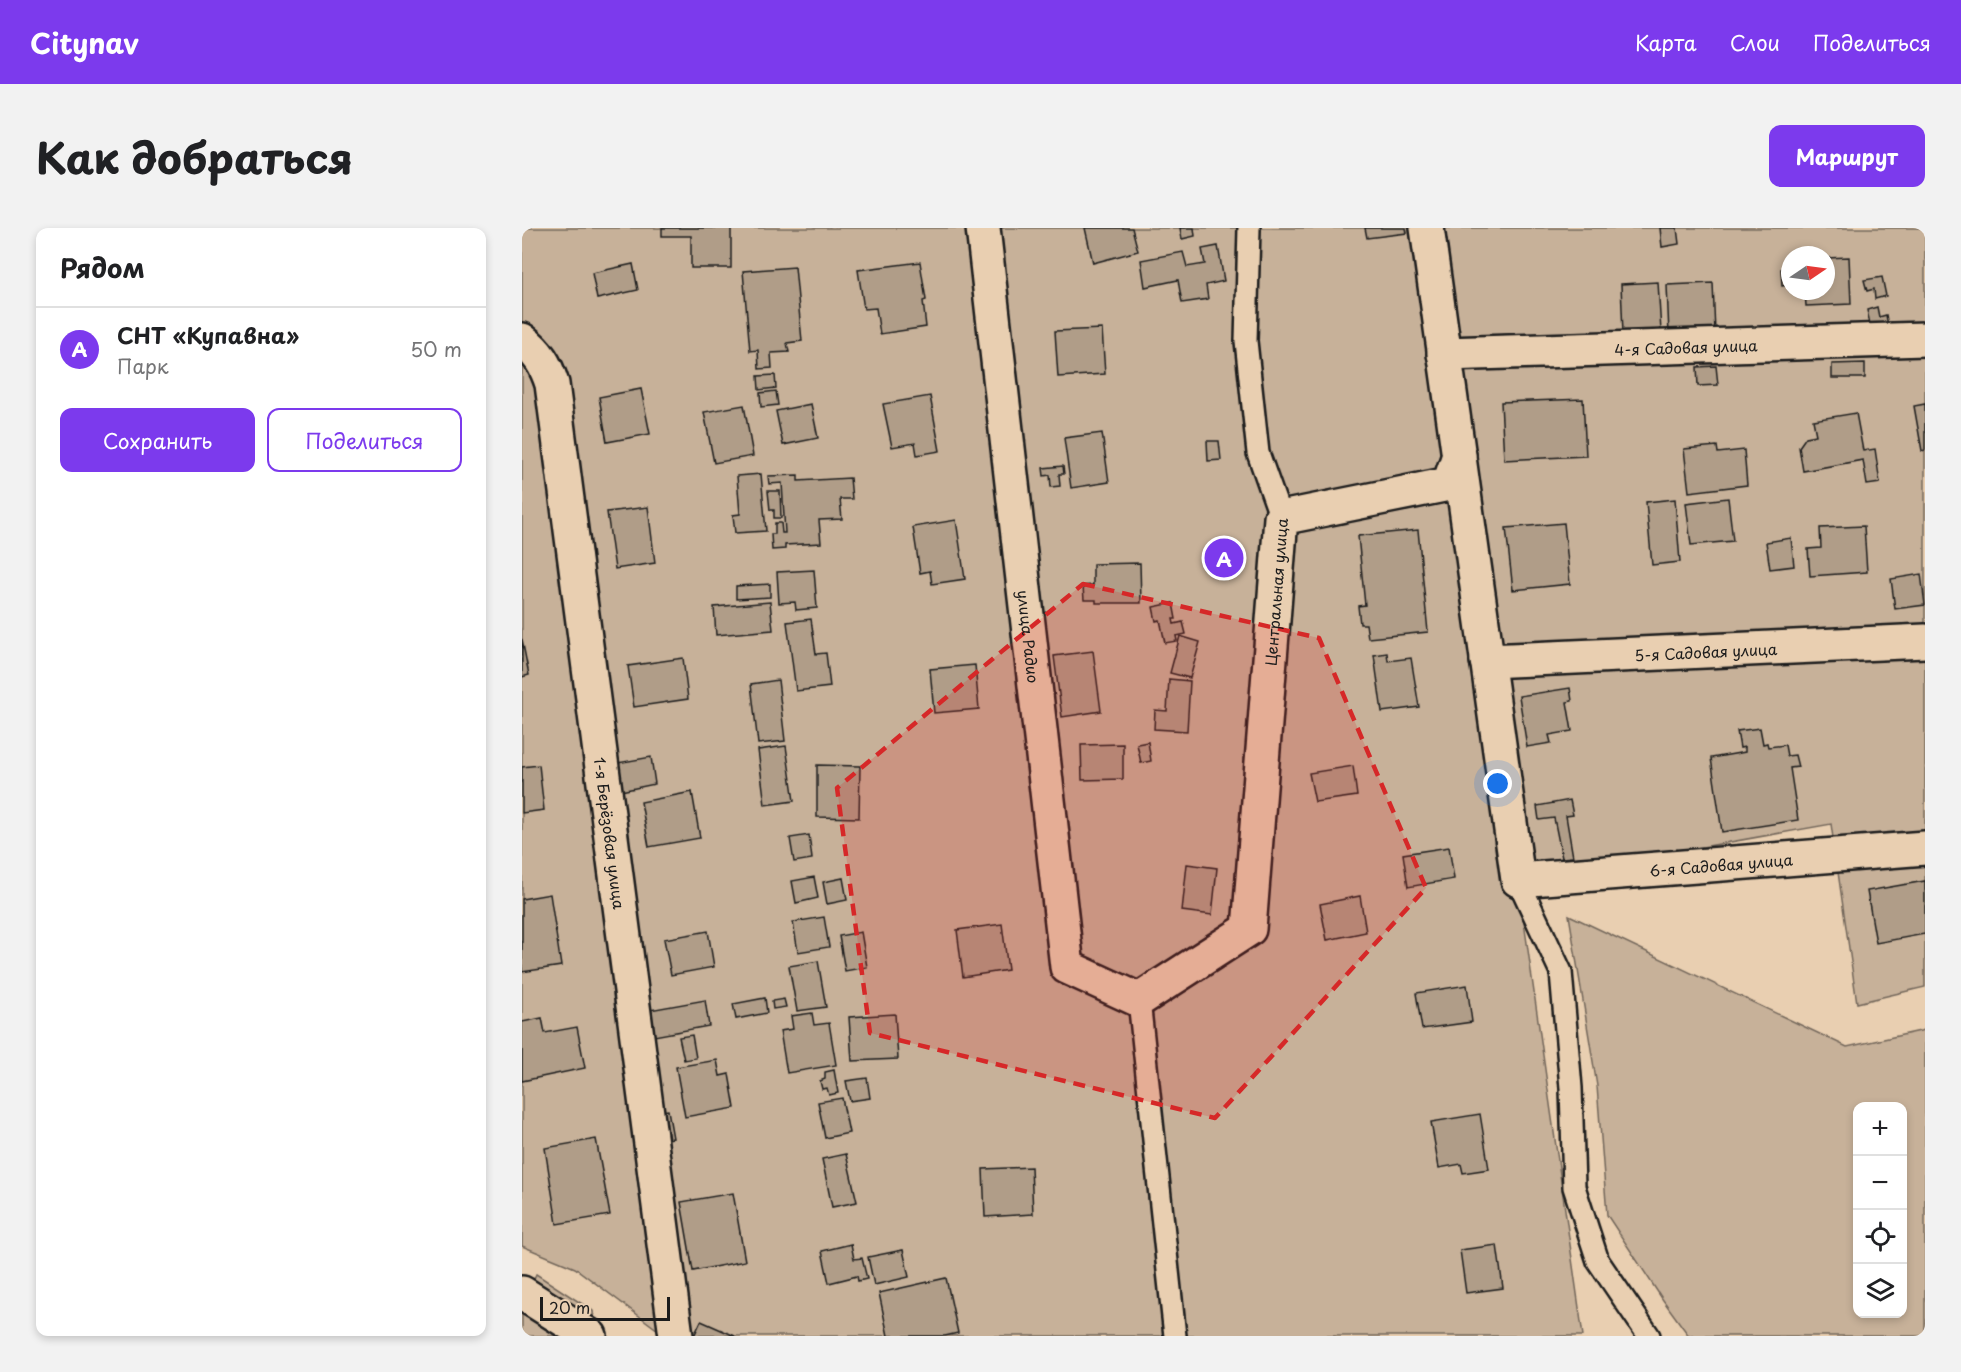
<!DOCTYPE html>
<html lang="ru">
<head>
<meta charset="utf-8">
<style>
  body { margin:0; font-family:"Playpen Sans",sans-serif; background:#f2f2f2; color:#202124 }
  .controls { position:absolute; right:18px; bottom:18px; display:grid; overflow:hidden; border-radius:12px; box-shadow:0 3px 9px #0003 }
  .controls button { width:54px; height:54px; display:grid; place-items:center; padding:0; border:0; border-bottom:2px solid #e0e0e0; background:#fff; color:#202124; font:30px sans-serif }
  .compass { position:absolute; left:1259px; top:18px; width:54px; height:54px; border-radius:50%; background:#fff; box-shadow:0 3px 9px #0003; rotate:77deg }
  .scale { position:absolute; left:18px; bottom:15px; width:130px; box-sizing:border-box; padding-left:6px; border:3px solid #1c1c1c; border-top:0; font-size:16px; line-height:21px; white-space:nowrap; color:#1c1c1c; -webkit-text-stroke:4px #e9cfb1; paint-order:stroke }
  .you { position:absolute; left:976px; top:556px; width:21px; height:21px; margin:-15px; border:4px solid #fff; border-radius:50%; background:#1a73e8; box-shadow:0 0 0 9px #1a73e833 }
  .badge { display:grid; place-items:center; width:39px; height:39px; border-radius:50%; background:#7c3aed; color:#fff; font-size:20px; font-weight:700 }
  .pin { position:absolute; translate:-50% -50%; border:3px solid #fff; box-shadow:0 2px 6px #0006 }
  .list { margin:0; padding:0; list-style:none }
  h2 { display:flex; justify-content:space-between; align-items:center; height:78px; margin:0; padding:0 24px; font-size:26px }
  h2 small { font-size:20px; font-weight:400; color:#757577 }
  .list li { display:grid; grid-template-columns:39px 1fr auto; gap:18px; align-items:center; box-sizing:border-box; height:84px; padding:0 24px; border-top:2px solid #e0e0e0 }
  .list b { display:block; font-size:22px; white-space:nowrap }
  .list p { margin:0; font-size:20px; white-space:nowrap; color:#757577 }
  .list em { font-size:20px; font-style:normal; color:#757577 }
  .actions { display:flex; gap:12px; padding:18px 24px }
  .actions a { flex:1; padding:14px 0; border:2px solid #7c3aed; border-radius:12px; text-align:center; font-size:21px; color:#7c3aed }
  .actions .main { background:#7c3aed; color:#fff }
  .icon { flex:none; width:33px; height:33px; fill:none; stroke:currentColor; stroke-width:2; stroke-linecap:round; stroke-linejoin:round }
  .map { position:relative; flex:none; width:1403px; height:1108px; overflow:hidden; border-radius:12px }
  header { display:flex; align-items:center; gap:36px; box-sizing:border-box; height:84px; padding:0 30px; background:#7c3aed; color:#fff }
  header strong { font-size:28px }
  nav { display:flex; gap:33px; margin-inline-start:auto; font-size:21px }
  .intro { display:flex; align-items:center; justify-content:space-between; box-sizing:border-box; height:144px; padding:0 36px }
  h1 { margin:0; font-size:42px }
  .button { padding:15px 27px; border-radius:12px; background:#7c3aed; color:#fff; font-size:21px; font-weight:700 }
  main { display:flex; gap:36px; padding:0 36px }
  aside { flex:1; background:#fff; border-radius:12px; box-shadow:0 3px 9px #0003 }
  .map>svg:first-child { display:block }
  .green { fill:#c7b199; stroke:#72665a; stroke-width:1.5; fill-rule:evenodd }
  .building { fill:#b09d88; stroke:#1c1c1c; stroke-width:1.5 }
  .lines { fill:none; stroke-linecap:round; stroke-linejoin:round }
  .lane-casing { stroke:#1c1c1c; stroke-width:26 }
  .street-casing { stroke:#1c1c1c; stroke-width:38 }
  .lane { stroke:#e9cfb1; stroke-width:21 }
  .street { stroke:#e9cfb1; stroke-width:33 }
  .marked { fill:#d62828; fill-opacity:0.2; stroke:#d62828; stroke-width:4.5; stroke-dasharray:12 8; stroke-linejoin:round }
  .labels { text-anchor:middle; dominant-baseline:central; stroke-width:4.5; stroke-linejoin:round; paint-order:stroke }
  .street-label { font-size:15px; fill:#1c1c1c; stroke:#e9cfb1 }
</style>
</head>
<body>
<header>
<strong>Citynav</strong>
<nav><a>Карта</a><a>Слои</a><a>Поделиться</a></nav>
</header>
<div class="intro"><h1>Как добраться</h1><a class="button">Маршрут</a></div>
<main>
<aside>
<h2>Рядом<small></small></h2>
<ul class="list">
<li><span class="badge">A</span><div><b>СНТ «Купавна»</b><p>Парк</p></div><em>50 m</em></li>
</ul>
<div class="actions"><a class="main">Сохранить</a><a>Поделиться</a></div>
</aside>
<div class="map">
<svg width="1403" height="1108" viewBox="0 0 1403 1108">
  <rect width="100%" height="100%" fill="#e9cfb1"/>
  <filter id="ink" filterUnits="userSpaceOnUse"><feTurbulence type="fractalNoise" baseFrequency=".0167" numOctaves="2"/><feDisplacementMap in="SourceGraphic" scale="12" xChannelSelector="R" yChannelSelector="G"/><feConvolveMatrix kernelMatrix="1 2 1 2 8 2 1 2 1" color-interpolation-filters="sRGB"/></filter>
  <g filter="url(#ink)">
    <g class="green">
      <path d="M0 0H1403V759L1335 775 1309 596 996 652 1061 1108H144L53 1040 0 1018ZM1268 27H1304V63H1268Z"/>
      <path d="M1047 687 1325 819 1403 802V1108H1167L1141 1072 1085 987 1075 858ZM1380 878V1086H1336V878Z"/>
      <path d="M14 1046 71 1083 75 1108H0V1078Z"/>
    </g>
    <g class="building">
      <path d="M140 0H209V40H169V8H140Z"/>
      <path d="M563 0H610L616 23 571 35Z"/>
      <path d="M658 0H672L673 8 660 11Z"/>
      <path d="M843 0H884L885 5 845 10Z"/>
      <path d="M1138 0H1155L1157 16 1140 19Z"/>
      <path d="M696 18 702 53 684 57 686 71 660 75 656 52 623 59 619 32 661 24 665 39 683 36 680 21Z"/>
      <path d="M1327 29 1329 76 1284 78 1283 63H1304V30Z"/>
      <path d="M398 34 404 72 401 73 404 99 358 106 354 80 342 81 336 42Z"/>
      <path d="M111 36 116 62 75 71 70 45Z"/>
      <path d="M273 39 280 113 265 115 267 124 249 125 250 140 237 141 236 122 228 123 221 43Z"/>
      <path d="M1259 41H1268V57L1260 58Z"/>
      <path d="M1360 49 1364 68 1353 71 1352 61 1345 63 1342 52Z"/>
      <path d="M1136 54 1139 104 1101 106 1099 56Z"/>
      <path d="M1191 55 1193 105 1147 107 1145 57Z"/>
      <path d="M1355 79 1357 89 1364 87 1366 98 1349 101 1345 82Z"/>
      <path d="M580 101 583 146 536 149 533 103Z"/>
      <path d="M1343 135V150H1310V136Z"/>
      <path d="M1194 138 1196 157 1176 158 1175 139Z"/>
      <path d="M253 147 254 160 237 162 236 148Z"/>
      <path d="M119 161 128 206 85 214 77 169Z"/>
      <path d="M254 163 256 177 239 179 238 165Z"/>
      <path d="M408 168 418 223 395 227 393 215 370 219 361 176Z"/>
      <path d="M1061 171 1064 228 982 232 979 174Z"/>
      <path d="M289 176 296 210 261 217 254 183Z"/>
      <path d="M1403 176V222L1400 223 1392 178Z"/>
      <path d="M222 177 231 228 192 235 182 184Z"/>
      <path d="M1334 185 1341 223 1353 221 1358 255 1345 257 1341 232 1281 243 1277 219 1284 209 1294 207 1291 192Z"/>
      <path d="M580 205 587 254 549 260 542 210Z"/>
      <path d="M685 213H697L699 232 686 233Z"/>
      <path d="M1195 218 1196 225 1222 222 1225 257 1167 264 1162 221Z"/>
      <path d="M541 238 542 246H537L538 258 529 259 528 247 522 248 521 240Z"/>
      <path d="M239 246 244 303 213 305 211 287 218 286 215 248Z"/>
      <path d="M276 247V253L328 250 330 271H318L320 291 297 292 299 315 263 317V321L250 322 249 306H253V295H259L260 305H263L260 255 247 256 246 248Z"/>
      <path d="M246 263H258L259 290H252V282H248Z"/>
      <path d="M1206 270 1211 313 1169 317 1164 275Z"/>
      <path d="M1153 271 1158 334 1130 337 1124 274Z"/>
      <path d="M126 279 133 335 93 341 85 284Z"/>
      <path d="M434 292 443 351 410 356 408 343 398 345 391 299Z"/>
      <path d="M1042 295 1048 356 991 362 984 300Z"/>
      <path d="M1342 298 1345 344 1288 348 1286 321 1299 320 1298 300Z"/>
      <path d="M896 302 906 404 846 410 844 396H838L836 378 843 377 836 308Z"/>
      <path d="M1269 310 1272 338 1248 341 1244 314Z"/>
      <path d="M618 335 619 375H574V372H562L561 358 571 357V336Z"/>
      <path d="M292 342 295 380 274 382 273 374 257 375 255 344Z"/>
      <path d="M1399 346 1403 377 1373 381 1369 351Z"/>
      <path d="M248 356V369L214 371V358Z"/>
      <path d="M248 374 251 402 194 407 192 379Z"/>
      <path d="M651 375 654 391H651L652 396 661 394 664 406 654 408 655 413 643 415 638 392 634 393 631 379Z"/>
      <path d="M289 391 294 426 304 425 308 459 274 463 265 394Z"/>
      <path d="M658 408 678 414 668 450 648 445Z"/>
      <path d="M0 411 7 447 0 449Z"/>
      <path d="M571 423 579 483 540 489 532 428Z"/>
      <path d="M865 425 866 433 889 430 897 479 860 484 852 427Z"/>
      <path d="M161 430 166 471 112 479 106 438Z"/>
      <path d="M453 437 457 481 412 485 408 441Z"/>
      <path d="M647 451 668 453 665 503 632 501 633 482 645 483Z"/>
      <path d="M256 452 263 513 236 516 229 456Z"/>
      <path d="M1048 460 1050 473 1045 474 1050 503 1027 507 1029 515 1005 519 997 468Z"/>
      <path d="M1238 500 1241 516 1245 515 1246 519 1263 517 1265 528 1273 527 1276 539 1268 540 1276 592 1200 604 1189 530 1223 524V519L1218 520 1215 503Z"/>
      <path d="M626 514 629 533 619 535 615 516Z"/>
      <path d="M601 516V551L560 552 559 517Z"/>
      <path d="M264 518 272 573 243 577 236 522Z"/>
      <path d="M129 529 133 556 89 565 84 537Z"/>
      <path d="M17 537 22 582 0 585V539Z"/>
      <path d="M295 537 338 538 337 590 295 589Z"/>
      <path d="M831 538 835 568 793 574 787 545Z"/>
      <path d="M170 564 178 610 127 619 119 574Z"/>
      <path d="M1048 572 1051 587 1044 588 1051 629 1040 630 1032 590 1017 592 1015 578Z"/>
      <path d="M287 607 290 631 272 634 268 610Z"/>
      <path d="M927 619 932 651 886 659 881 626Z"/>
      <path d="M665 636 695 640 690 687 660 683Z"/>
      <path d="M292 649 296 670 274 675 270 653Z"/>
      <path d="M321 650 325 672 305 676 301 654Z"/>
      <path d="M1403 653V706L1354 715 1345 663Z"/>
      <path d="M28 666 39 738 0 744V671Z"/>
      <path d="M838 668 844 704 805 712 798 676Z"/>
      <path d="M302 689 307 719 276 724 271 694Z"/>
      <path d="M480 696 486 742 441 749 435 702Z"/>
      <path d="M186 703 192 739 149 747 142 711Z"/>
      <path d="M339 704 345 739 323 743 317 708Z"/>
      <path d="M296 733 304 779 275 783 267 738Z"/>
      <path d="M945 757 950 794 900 801 894 765Z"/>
      <path d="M243 770 245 785 214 791 211 776Z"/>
      <path d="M262 771 264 779 251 781 250 773Z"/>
      <path d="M183 772 187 798 127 809 122 783Z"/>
      <path d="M290 785 292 797 307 795 314 837 265 845 258 803 271 801 269 788Z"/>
      <path d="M373 786 376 831 330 833 327 789Z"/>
      <path d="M20 790 23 805 55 799 63 840 0 853V794Z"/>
      <path d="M170 807 174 830 162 832 157 809Z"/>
      <path d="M195 832 198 848 207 846 213 880 163 889 154 839Z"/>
      <path d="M312 842 316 865 307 867 305 860 300 861 298 853 303 851V844Z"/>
      <path d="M345 850 348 870 328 873 324 853Z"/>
      <path d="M320 870 327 905 303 910 296 874Z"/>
      <path d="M146 882 151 910 137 912 133 884Z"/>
      <path d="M958 886 967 941 941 945 939 936 917 940 909 894Z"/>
      <path d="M74 911 88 987 35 996 23 920Z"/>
      <path d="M324 926 335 974 310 979 300 931Z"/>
      <path d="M509 939 511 986 463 989 461 941Z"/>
      <path d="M211 965 223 1033 171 1043 159 974Z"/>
      <path d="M329 1016 332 1031 340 1030 345 1051 336 1053 335 1048 307 1055 300 1023Z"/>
      <path d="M975 1017 981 1060 944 1065 938 1022Z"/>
      <path d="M381 1022 387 1049 352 1057 346 1029Z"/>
      <path d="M424 1050 436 1105 423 1108H366L357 1065Z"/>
      <path d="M179 1093 213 1108H172Z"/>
    </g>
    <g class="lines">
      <g class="lane-casing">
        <g id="lane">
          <path d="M727 0 724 113 736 225 759 290"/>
          <path d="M996 652 1039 744 1049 860 1052 959 1076 1033 1127 1108"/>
          <path d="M617 772 653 1108"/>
        </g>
      </g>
      <g class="street-casing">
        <g id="street">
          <path id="s1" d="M461 0 545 739 617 772 727 701 759 290 927 256 937 227"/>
          <path id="s2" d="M905 0 996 652 1403 620"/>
          <path id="s3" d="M0 112C16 124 24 137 30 156L154 1108"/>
          <path id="s4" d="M922 126 1403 111"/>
          <path id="s5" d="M965 433 1403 413"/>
          <path d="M0 1065 68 1108"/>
        </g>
      </g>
      <use href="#lane" class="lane"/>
      <use href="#street" class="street"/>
    </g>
  </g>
  <path class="marked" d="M561 356 797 410 904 660 693 890 348 805 315 560Z"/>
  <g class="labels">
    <g class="street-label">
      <text stroke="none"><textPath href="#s4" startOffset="242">4-я Садовая улица</textPath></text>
      <text stroke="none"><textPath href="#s1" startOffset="1292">Центральная улица</textPath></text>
      <text stroke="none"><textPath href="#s1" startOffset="411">улица Радио</textPath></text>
      <text stroke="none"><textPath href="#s5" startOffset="219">5-я Садовая улица</textPath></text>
      <text stroke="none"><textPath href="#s3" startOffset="507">1-я Берёзовая улица</textPath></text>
      <text stroke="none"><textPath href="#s2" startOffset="862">6-я Садовая улица</textPath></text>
    </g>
  </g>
</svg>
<div class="controls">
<button>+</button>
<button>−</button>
<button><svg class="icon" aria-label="locate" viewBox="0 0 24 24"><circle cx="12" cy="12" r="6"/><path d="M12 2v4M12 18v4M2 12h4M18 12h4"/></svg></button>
<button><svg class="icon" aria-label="layers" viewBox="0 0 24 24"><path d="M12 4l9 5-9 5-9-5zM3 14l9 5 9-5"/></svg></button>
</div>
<svg class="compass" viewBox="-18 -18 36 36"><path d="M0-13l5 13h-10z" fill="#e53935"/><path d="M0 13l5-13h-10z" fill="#757577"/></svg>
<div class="scale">20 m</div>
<div class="you"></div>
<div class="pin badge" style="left:702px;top:330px">A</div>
</div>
</main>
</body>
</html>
